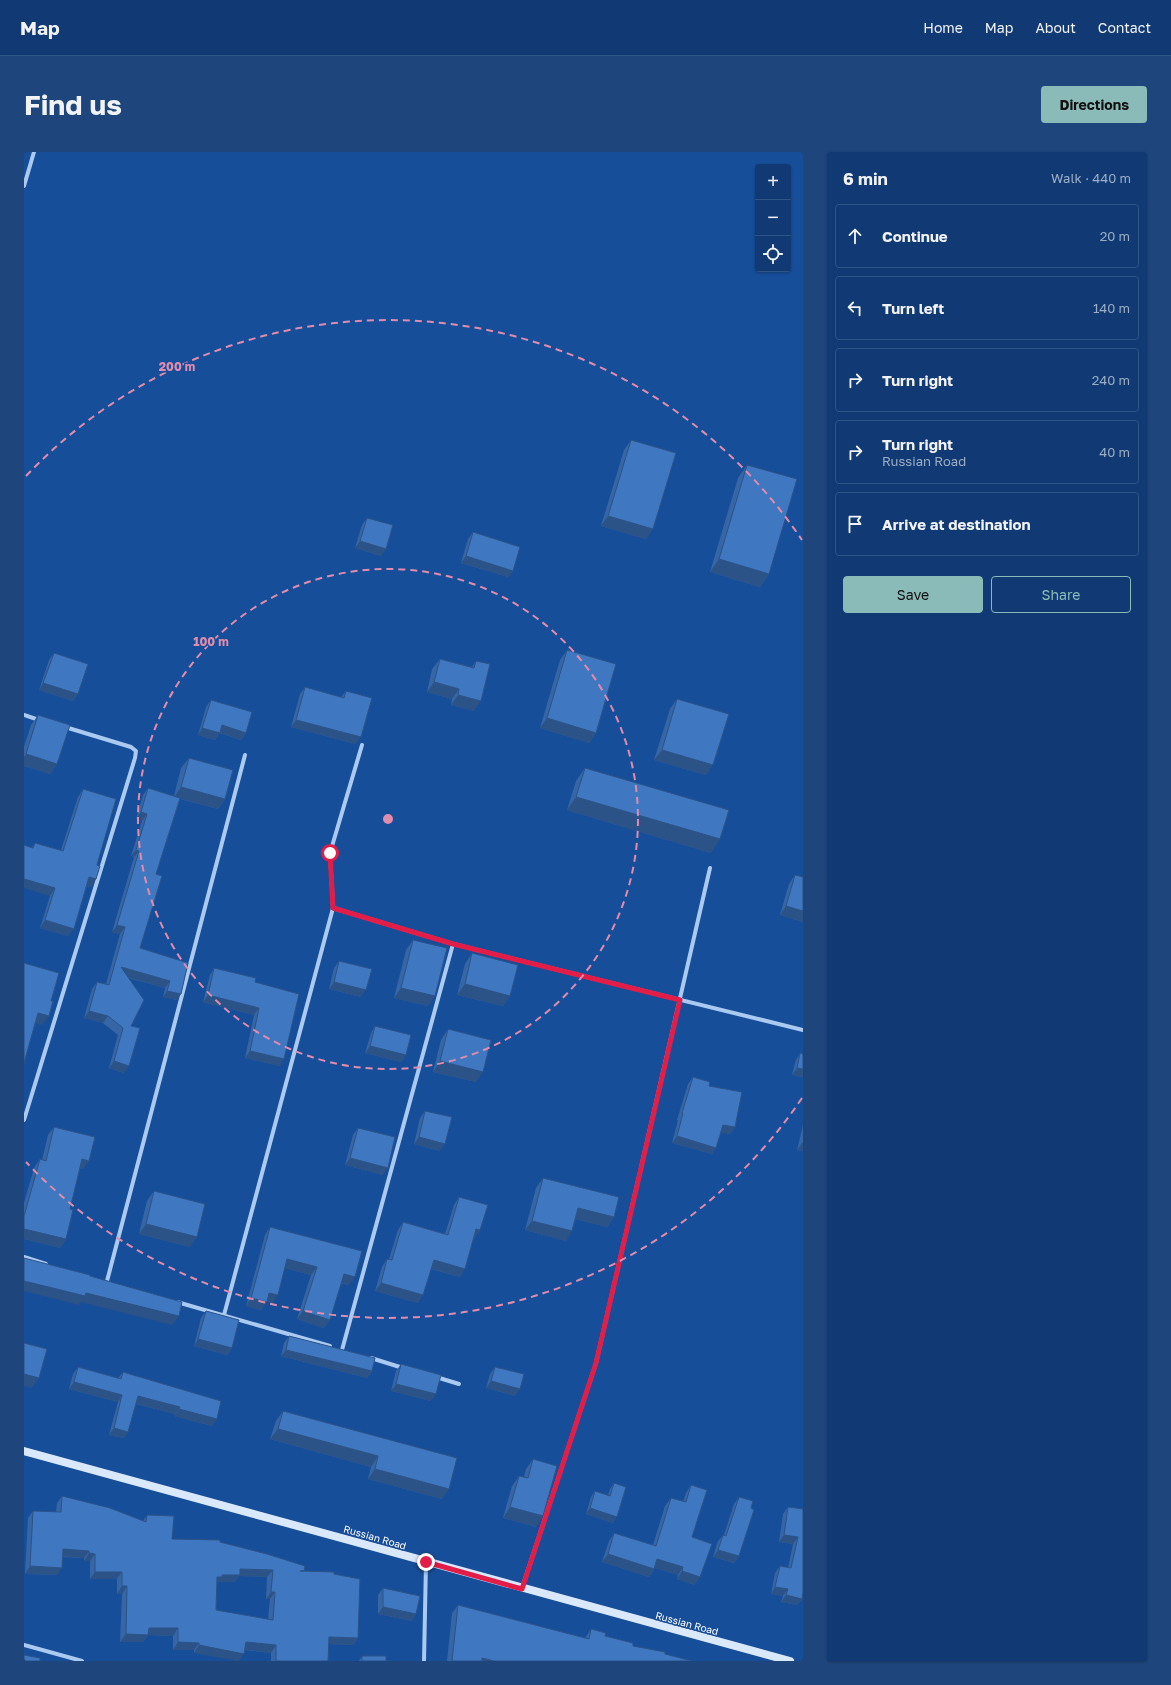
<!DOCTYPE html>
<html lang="en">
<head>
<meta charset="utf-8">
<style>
  body { margin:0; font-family:"Golos Text",sans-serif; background:#1e457c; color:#f1f3f6 }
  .controls { position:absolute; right:12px; top:12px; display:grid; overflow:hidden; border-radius:4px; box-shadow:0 1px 3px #0004 }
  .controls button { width:36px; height:36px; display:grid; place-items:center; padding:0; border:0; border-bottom:1px solid #305486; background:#113a74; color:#f1f3f6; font:20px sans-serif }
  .stop { position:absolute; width:12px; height:12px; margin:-9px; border:3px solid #e11d48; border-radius:50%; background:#fff }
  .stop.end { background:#e11d48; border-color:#fff; box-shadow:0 1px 4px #0008 }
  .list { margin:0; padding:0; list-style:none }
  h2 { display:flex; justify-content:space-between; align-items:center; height:52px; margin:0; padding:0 16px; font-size:17px }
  h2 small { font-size:13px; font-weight:400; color:#9cadc5 }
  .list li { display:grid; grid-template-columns:26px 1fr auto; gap:12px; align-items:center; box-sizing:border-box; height:64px; margin:0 8px 8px; padding:0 8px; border:1px solid #305486; border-radius:4px }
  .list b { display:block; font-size:15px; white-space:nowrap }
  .list p { margin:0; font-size:13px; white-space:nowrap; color:#9cadc5 }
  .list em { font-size:13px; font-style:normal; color:#9cadc5 }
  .actions { display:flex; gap:8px; padding:12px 16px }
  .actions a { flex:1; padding:9px 0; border:1px solid #8bbbb9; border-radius:4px; text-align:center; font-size:14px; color:#8bbbb9 }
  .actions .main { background:#8bbbb9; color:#111 }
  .icon { flex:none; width:22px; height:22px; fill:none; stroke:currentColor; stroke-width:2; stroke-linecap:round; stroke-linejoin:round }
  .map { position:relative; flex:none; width:779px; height:1509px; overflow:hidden; border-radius:4px }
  header { display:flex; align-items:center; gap:24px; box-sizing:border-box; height:56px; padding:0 20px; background:#113a74; border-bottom:1px solid #305486 }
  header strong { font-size:19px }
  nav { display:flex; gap:22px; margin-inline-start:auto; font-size:14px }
  .intro { display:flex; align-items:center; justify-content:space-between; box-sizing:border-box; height:96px; padding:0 24px }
  h1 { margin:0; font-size:28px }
  .button { padding:10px 18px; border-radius:4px; background:#8bbbb9; color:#111; font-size:14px; font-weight:700 }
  main { display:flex; gap:24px; padding:0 24px }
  aside { flex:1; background:#113a74; border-radius:4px; box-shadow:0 1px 3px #0004 }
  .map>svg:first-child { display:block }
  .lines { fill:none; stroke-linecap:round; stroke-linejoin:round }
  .street { stroke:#abcaf2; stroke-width:4 }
  .secondary { stroke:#dae8fc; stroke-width:8 }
  .wall { fill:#3666a6; fill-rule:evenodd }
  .shaded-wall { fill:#2c5387 }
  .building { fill:#3f77c1; stroke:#2c5387; fill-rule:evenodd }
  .route { stroke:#e11d48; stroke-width:5 }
  .ring { fill:none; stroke:#e08cad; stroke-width:2; stroke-dasharray:7 5 }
  .labels { text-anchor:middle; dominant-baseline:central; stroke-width:3; stroke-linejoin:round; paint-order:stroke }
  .street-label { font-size:10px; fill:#fff; stroke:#174e9a }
  .centre { fill:#e08cad; stroke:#174e9a; stroke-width:2 }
  .ring-label { font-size:12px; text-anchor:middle; font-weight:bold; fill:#e08cad; stroke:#174e9a; stroke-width:3; stroke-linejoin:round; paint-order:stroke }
</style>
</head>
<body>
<header>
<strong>Map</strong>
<nav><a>Home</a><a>Map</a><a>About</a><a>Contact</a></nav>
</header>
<div class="intro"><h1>Find us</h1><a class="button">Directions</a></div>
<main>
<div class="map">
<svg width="779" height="1509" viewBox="0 0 779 1509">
  <rect width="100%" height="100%" fill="#174e9a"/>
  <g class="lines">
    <g class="street">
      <path d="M0 34 10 0"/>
      <path d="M0 563 15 568"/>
      <path d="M338 593 306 701 309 756 429 792 779 878"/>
      <path d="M0 968 111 606 112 599 107 595 41 575"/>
      <path d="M0 1105 22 1112"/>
      <path d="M83 1129 221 603"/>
      <path d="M153 1150 306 1194"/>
      <path d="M200 1163 309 756"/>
      <path d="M318 1198 429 792"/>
      <path d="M347 1206 379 1216"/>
      <path d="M412 1225 435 1232"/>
      <path d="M498 1436 572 1211 686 716"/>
      <path d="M0 1493 58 1509"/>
      <path d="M400 1509 402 1410"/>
    </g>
    <path class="secondary" d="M0 1299 766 1509"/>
  </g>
  <g class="wall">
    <path d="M607 288 622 387 577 374 600 298Z"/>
    <path d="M723 313 745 422 736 435 686 420 714 326Z"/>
    <path d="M343 366 357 404 331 396 338 373Z"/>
    <path d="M449 380 489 419 484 425 437 411 444 387Z"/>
    <path d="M543 498 572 581 565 591 516 576 536 508Z"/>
    <path d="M30 501 54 542 49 549 15 538 25 508Z"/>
    <path d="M416 507 448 515 452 509 450 559 427 553 428 547 403 540 408 517Z"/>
    <path d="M281 535 317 545 322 539 332 592 267 575 276 542Z"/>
    <path d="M653 547 682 623 630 608 646 557Z"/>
    <path d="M187 548 222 581 217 588 196 581 191 588 174 583 182 555Z"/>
    <path d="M14 563 33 612 26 622 0 614V595L7 573Z"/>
    <path d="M165 606 201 647 194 657 156 647 132 722 116 796 164 811 153 848 139 845 141 836 104 826 107 874 100 921 85 916 94 883 79 871 60 866 68 837 73 830 82 832 96 782 88 780 110 705 107 704 118 669 112 667 119 643 124 636 150 644 157 616Z"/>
    <path d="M561 616 687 701 543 658 552 629Z"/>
    <path d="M59 637 73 713 67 735 63 734 44 784 16 776 26 744 8 695 11 691 37 698 54 645Z"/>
    <path d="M771 723 779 725V770L756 763 765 732Z"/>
    <path d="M389 788 404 854 370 846 382 798Z"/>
    <path d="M448 801 486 844 479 854 433 843 441 812Z"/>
    <path d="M315 809 337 845 305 837 310 816Z"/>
    <path d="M190 816 231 830 256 914 221 906 230 863 179 850 186 823Z"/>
    <path d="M351 874 382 903 377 910 341 901 347 881Z"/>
    <path d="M424 877 452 930 409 920 417 888Z"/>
    <path d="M776 901 779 925 768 923 772 908Z"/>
    <path d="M669 925 685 934 711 975 706 982 697 980 688 1002 648 991 654 968H653L664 932Z"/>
    <path d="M401 959 416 999 390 992 396 966Z"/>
    <path d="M779 973V999L773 998Z"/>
    <path d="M30 975 59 1017 56 1016 46 1057 42 1087 36 1096 0 1087V1051L10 1016 16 1007 18 1008 24 983Z"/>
    <path d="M334 976 359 1023 321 1013 329 983Z"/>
    <path d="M519 1026 590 1065 583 1075 551 1067 542 1089 501 1078 512 1036Z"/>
    <path d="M130 1039 166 1095 115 1082 123 1049Z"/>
    <path d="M435 1045 451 1086H450L436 1125 407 1117 394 1151 351 1139 358 1115 363 1107H365L374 1078 379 1070 421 1082 430 1053Z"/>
    <path d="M246 1075 325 1133 317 1131 300 1176 273 1167 287 1123 261 1116 249 1151 243 1149 237 1158 222 1154 241 1083Z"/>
    <path d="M182 1159 208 1196 203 1203 170 1194 177 1166Z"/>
    <path d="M265 1184 348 1219 343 1226 257 1204 260 1191Z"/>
    <path d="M377 1212 407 1249 367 1239 372 1219Z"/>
    <path d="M54 1215 94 1226 99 1220 188 1274 150 1264 151 1262 112 1252 100 1286 85 1283 94 1250 45 1237 49 1222Z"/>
    <path d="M471 1215 491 1244 462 1236 466 1222Z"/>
    <path d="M259 1259 433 1306 418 1347 344 1327 347 1315 246 1287 252 1269Z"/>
    <path d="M509 1307 512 1375 479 1366 488 1334 495 1324 500 1325 502 1317Z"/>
    <path d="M590 1331 589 1371 562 1362 567 1345 571 1339 584 1343 586 1337Z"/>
    <path d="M667 1333 668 1385 671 1433 653 1427 654 1423 631 1416 625 1425 578 1410 585 1389 590 1381 629 1393 641 1354 647 1346 659 1350 662 1341Z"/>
    <path d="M38 1344 119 1369 123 1363 148 1387 196 1390 280 1419 310 1422 334 1486 329 1493 305 1492 304 1509H247V1501L221 1498 170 1501V1498H149V1484L124 1483 119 1490H96L98 1442H93V1427H66V1409H60V1406L39 1405 33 1423 1 1422 4 1366 9 1359 32 1360 33 1351ZM215 1424 243 1425 242 1447H246L244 1467 192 1458 193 1432 195 1430H211Z"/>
    <path d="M715 1345 727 1356 715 1404 710 1411 689 1405 694 1389 699 1383H700L710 1352Z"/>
    <path d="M764 1355 779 1357 778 1447 773 1453 757 1450 759 1444 747 1442 751 1421 756 1414 764 1416 769 1392 755 1390 759 1362Z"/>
    <path d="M359 1436 388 1469 354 1462V1443Z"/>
    <path d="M434 1453 561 1486 567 1477 581 1484 609 1494 668 1509H423L428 1461Z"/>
    <path d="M338 1504 362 1509H366H335Z"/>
  </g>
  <g class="shaded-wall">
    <path d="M584 364 629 377 622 387 577 374Z"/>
    <path d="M336 389 362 397 357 404 331 396Z"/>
    <path d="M442 404 489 419 484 425 437 411Z"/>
    <path d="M695 407 745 422 736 435 686 420Z"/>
    <path d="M410 530 435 537 428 547 403 540Z"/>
    <path d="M19 531 54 542 49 549 15 538Z"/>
    <path d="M434 543 457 549 450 559 427 553Z"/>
    <path d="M523 566 572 581 565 591 516 576Z"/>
    <path d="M272 568 337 585 332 592 267 575Z"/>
    <path d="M198 573 222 581 217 588 193 580Z"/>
    <path d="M178 576 196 581 191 588 174 583Z"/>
    <path d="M638 598 689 613 682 623 630 608Z"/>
    <path d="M2 602 33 612 26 622 0 614V605Z"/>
    <path d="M157 635 201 647 194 657 150 645Z"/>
    <path d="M552 645 696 687 687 701 543 658Z"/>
    <path d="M117 660 123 662 118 669 112 667Z"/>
    <path d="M112 698 115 699 110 705 107 704Z"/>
    <path d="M65 725 72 727 67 735 60 733Z"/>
    <path d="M0 727 31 736 26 744 0 736Z"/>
    <path d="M762 754 779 759V770L756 763Z"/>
    <path d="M21 768 50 777 44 784 16 776Z"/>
    <path d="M93 773 101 775 96 782 88 780Z"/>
    <path d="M97 815 146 829 141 836 92 822Z"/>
    <path d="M310 830 342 838 337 845 305 837Z"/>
    <path d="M441 832 486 844 479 854 433 843Z"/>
    <path d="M377 836 411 844 404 854 370 846Z"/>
    <path d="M143 839 157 842 153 848 139 845Z"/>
    <path d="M184 843 235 856 230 863 179 850Z"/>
    <path d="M65 859 84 864 79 871 60 866Z"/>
    <path d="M14 861 25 864 18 873 8 870Z"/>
    <path d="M346 894 382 903 377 910 341 901Z"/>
    <path d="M226 899 260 907 256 914 221 906Z"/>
    <path d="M90 909 105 914 100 921 85 916Z"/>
    <path d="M416 909 459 920 452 930 409 920Z"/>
    <path d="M773 916 779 917V925L768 923Z"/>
    <path d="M699 973 711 975 706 982 694 980Z"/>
    <path d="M653 984 692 996 688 1002 648 991Z"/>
    <path d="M395 985 421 992 416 999 390 992Z"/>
    <path d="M778 991H779V999L773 998Z"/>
    <path d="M326 1006 364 1016 359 1023 321 1013Z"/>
    <path d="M58 1007 65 1009 59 1017 53 1016Z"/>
    <path d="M554 1056 590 1065 583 1075 547 1066Z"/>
    <path d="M508 1069 548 1079 542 1089 501 1078Z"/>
    <path d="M122 1072 173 1085 166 1095 115 1082Z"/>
    <path d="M0 1077 42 1087 36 1096 0 1087Z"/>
    <path d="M452 1077 456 1078 451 1086 446 1085Z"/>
    <path d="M263 1107 293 1115 287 1123 257 1115Z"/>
    <path d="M410 1108 441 1117 436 1125 405 1116Z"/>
    <path d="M320 1122 331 1125 325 1133 315 1130Z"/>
    <path d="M0 1129 62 1141 155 1164 148 1173 57 1150 55 1153 0 1139Z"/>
    <path d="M357 1131 399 1143 394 1151 351 1139Z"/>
    <path d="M245 1141 254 1143 249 1151 240 1148Z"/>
    <path d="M227 1146 243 1150 237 1158 222 1154Z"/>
    <path d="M279 1159 306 1168 300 1176 273 1167Z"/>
    <path d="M174 1187 208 1196 203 1203 170 1194Z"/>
    <path d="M262 1198 348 1219 343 1226 257 1204Z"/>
    <path d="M0 1222 15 1226 8 1236 0 1234Z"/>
    <path d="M467 1229 496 1237 491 1244 462 1236Z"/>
    <path d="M50 1230 98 1243 94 1250 45 1237Z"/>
    <path d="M372 1232 412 1242 407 1249 367 1239Z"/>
    <path d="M114 1244 156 1255 151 1262 109 1251Z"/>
    <path d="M155 1257 193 1267 188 1274 150 1264Z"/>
    <path d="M90 1276 104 1280 100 1286 85 1283Z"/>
    <path d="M254 1277 354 1304 347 1315 246 1287Z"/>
    <path d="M351 1317 425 1337 418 1347 344 1327Z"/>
    <path d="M486 1355 519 1364 512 1375 479 1366Z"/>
    <path d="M566 1356 593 1365 589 1371 562 1362Z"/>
    <path d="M760 1383 774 1385 769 1392 755 1390Z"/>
    <path d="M39 1397 65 1399 60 1406 34 1404Z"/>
    <path d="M694 1398 715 1404 710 1411 689 1405Z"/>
    <path d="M65 1401 71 1402 66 1409H60Z"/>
    <path d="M584 1402 630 1417 625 1425 578 1410Z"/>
    <path d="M633 1407 659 1415 654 1423 628 1415Z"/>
    <path d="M6 1414 38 1416 33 1423 1 1422Z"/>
    <path d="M216 1417 249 1418 243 1425 215 1424 211 1430H195L193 1432H188L193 1425Z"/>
    <path d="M658 1419 676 1425 671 1433 653 1427Z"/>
    <path d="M71 1420H98L93 1427H66Z"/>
    <path d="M98 1434H103L98 1442H93Z"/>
    <path d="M751 1435 764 1437 759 1444 747 1442Z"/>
    <path d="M247 1440H251L246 1447H242Z"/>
    <path d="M762 1443 778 1447 773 1453 757 1450Z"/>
    <path d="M359 1455 392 1462 388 1469 354 1462Z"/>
    <path d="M125 1476H154L149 1484 124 1483 119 1490H96L102 1482Z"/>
    <path d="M305 1485 334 1486 329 1493 300 1492Z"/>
    <path d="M154 1490 175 1491 170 1498H149Z"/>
    <path d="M222 1490 252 1493 247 1501 217 1497Z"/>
    <path d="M175 1493 220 1502 215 1509H214L170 1501Z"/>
    <path d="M458 1506 470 1509H456Z"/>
  </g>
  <g class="building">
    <path d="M607 288 652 301 629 377 584 364Z"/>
    <path d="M723 313 773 327 745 422 695 407Z"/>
    <path d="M343 366 369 373 362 397 336 389Z"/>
    <path d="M449 380 496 395 489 419 442 404Z"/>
    <path d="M543 498 592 512 572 581 523 566Z"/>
    <path d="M30 501 64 512 54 542 19 531Z"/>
    <path d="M416 507 450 516 452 509 466 512 457 549 434 543 435 537 410 530Z"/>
    <path d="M281 535 320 546 322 539 348 546 337 585 272 568Z"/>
    <path d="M653 547 705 562 689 613 638 598Z"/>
    <path d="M187 548 228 560 222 581 198 573 196 581 178 576Z"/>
    <path d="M14 563 46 573 33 612 2 602Z"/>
    <path d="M165 606 209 618 201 647 157 635Z"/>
    <path d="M561 616 705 658 696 687 552 645Z"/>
    <path d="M124 636 156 646 132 722 138 724 116 796 164 811 157 842 143 839 146 829 97 815 120 848 107 874 116 876 105 914 90 909 99 876 84 864 65 859 73 830 85 833 101 775 93 773 115 699 112 698 123 662 117 660Z"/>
    <path d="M59 637 92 647 73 713 76 714 72 727 65 725 50 777 21 768 31 736 0 727V693L9 696 11 691 39 699Z"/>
    <path d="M771 723 779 725V759L762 754Z"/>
    <path d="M389 788 423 796 411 844 377 836Z"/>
    <path d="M448 801 494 813 486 844 441 832Z"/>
    <path d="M315 809 348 817 342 838 310 830Z"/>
    <path d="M0 811 35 821 27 849H29L25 864 14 861 0 911Z"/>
    <path d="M190 816 232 826 231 830 275 842 260 907 226 899 235 856 184 843Z"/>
    <path d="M351 874 387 883 382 903 346 894Z"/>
    <path d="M424 877 467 888 459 920 416 909Z"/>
    <path d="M776 901 779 902V917L773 916Z"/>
    <path d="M669 925 686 930 685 934 718 940 711 975 699 973 692 996 653 984 659 961H658Z"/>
    <path d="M401 959 428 965 421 992 395 985Z"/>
    <path d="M30 975 71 985 65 1009 58 1007 46 1057 49 1058 42 1087 0 1077V1064L16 1007 22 1009Z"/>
    <path d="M334 976 371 985 364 1016 326 1006Z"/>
    <path d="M519 1026 595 1045 590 1065 554 1056 548 1079 508 1069Z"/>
    <path d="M130 1039 181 1052 173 1085 122 1072Z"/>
    <path d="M435 1045 464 1053 456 1078 452 1077 441 1117 410 1108 399 1143 357 1131 363 1107 368 1108 379 1070 424 1083Z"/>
    <path d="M246 1075 338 1099 331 1125 320 1122 306 1168 279 1159 293 1115 263 1107 254 1143 245 1141 243 1150 227 1146Z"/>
    <path d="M0 1106 66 1123V1124L158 1150 155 1164 62 1141 61 1144 0 1129Z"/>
    <path d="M182 1159 215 1168 208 1196 174 1187Z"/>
    <path d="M265 1184 351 1206 348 1219 262 1198Z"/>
    <path d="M0 1191 23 1197 15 1226 0 1222Z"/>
    <path d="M377 1212 417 1223 412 1242 372 1232Z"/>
    <path d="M54 1215 97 1227 99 1220 197 1249 193 1267 155 1257 156 1255 114 1244 104 1280 90 1276 98 1243 50 1230Z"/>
    <path d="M471 1215 500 1222 496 1237 467 1229Z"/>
    <path d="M259 1259 433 1306 425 1337 351 1317 354 1304 254 1277Z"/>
    <path d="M509 1307 533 1314 519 1364 486 1355 495 1324 504 1326Z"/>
    <path d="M590 1331 602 1335 593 1365 566 1356 571 1339 586 1344Z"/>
    <path d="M667 1333 683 1338 668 1385 688 1392 676 1425 658 1419 659 1415 633 1407 630 1417 584 1402 590 1381 632 1394 647 1346 662 1350Z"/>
    <path d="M38 1344 86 1356 122 1370 123 1363 150 1364 148 1387 196 1388V1390L243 1402 281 1414 280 1419H276L310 1420V1422L336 1427 334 1486 305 1485 304 1509H252V1493L222 1490 220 1502 175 1493V1491L154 1490V1476H125L124 1483 102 1482 103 1434H98V1420H71V1402L65 1401V1399L39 1397 38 1416 6 1414 9 1359 37 1360ZM216 1417 249 1418 247 1440H251L249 1468 192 1458 193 1425H198V1423H216Z"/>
    <path d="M715 1345 729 1349 727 1356 730 1358 715 1404 694 1398 699 1383 702 1384Z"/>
    <path d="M764 1355 779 1357V1440L778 1447 762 1443 764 1437 751 1435 756 1414 767 1416 774 1385 760 1383Z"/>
    <path d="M359 1436 396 1444 392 1462 359 1455Z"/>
    <path d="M434 1453 565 1487 567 1477 582 1481 581 1484 609 1491V1494L641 1500V1502L668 1509H470L458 1506V1509H428Z"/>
    <path d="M0 1503 16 1506V1509H0Z"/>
    <path d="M338 1504H362V1509H366H338Z"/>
  </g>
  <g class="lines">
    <path class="route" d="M306 701 309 756 429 792 656 848 572 1211 498 1437 402 1410"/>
  </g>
  <g class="ring">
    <circle cx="364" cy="667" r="250"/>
    <path d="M778 946A499 499 0 0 1 2 1010M2 324A499 499 0 0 1 778 388"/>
  </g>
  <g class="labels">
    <g class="street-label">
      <text transform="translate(351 1385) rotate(16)">Russian Road</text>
      <text transform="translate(663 1471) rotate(15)">Russian Road</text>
    </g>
  </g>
  <circle cx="364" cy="667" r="6" class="centre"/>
  <g class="ring-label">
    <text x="153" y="219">200 m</text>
    <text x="187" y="494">100 m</text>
  </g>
</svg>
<div class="controls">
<button>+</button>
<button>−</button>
<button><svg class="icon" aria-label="locate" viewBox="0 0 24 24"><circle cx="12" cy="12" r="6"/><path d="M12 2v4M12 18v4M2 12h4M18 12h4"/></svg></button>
</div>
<div class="stop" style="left:306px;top:701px"></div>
<div class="stop end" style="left:402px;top:1410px"></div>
</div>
<aside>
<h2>6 min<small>Walk · 440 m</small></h2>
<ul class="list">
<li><svg class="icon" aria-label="ahead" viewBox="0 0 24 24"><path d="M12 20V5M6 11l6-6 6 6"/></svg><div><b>Continue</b></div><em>20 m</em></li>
<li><svg class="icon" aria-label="left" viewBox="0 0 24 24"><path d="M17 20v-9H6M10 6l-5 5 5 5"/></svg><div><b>Turn left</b></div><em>140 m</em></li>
<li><svg class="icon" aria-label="right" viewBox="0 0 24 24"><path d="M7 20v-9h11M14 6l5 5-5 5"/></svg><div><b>Turn right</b></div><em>240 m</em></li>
<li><svg class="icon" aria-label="right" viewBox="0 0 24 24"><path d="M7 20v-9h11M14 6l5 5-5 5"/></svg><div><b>Turn right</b><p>Russian Road</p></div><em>40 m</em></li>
<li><svg class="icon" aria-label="arrive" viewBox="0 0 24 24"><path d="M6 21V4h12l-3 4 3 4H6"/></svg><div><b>Arrive at destination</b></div></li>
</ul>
<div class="actions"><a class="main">Save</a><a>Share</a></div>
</aside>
</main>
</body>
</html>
